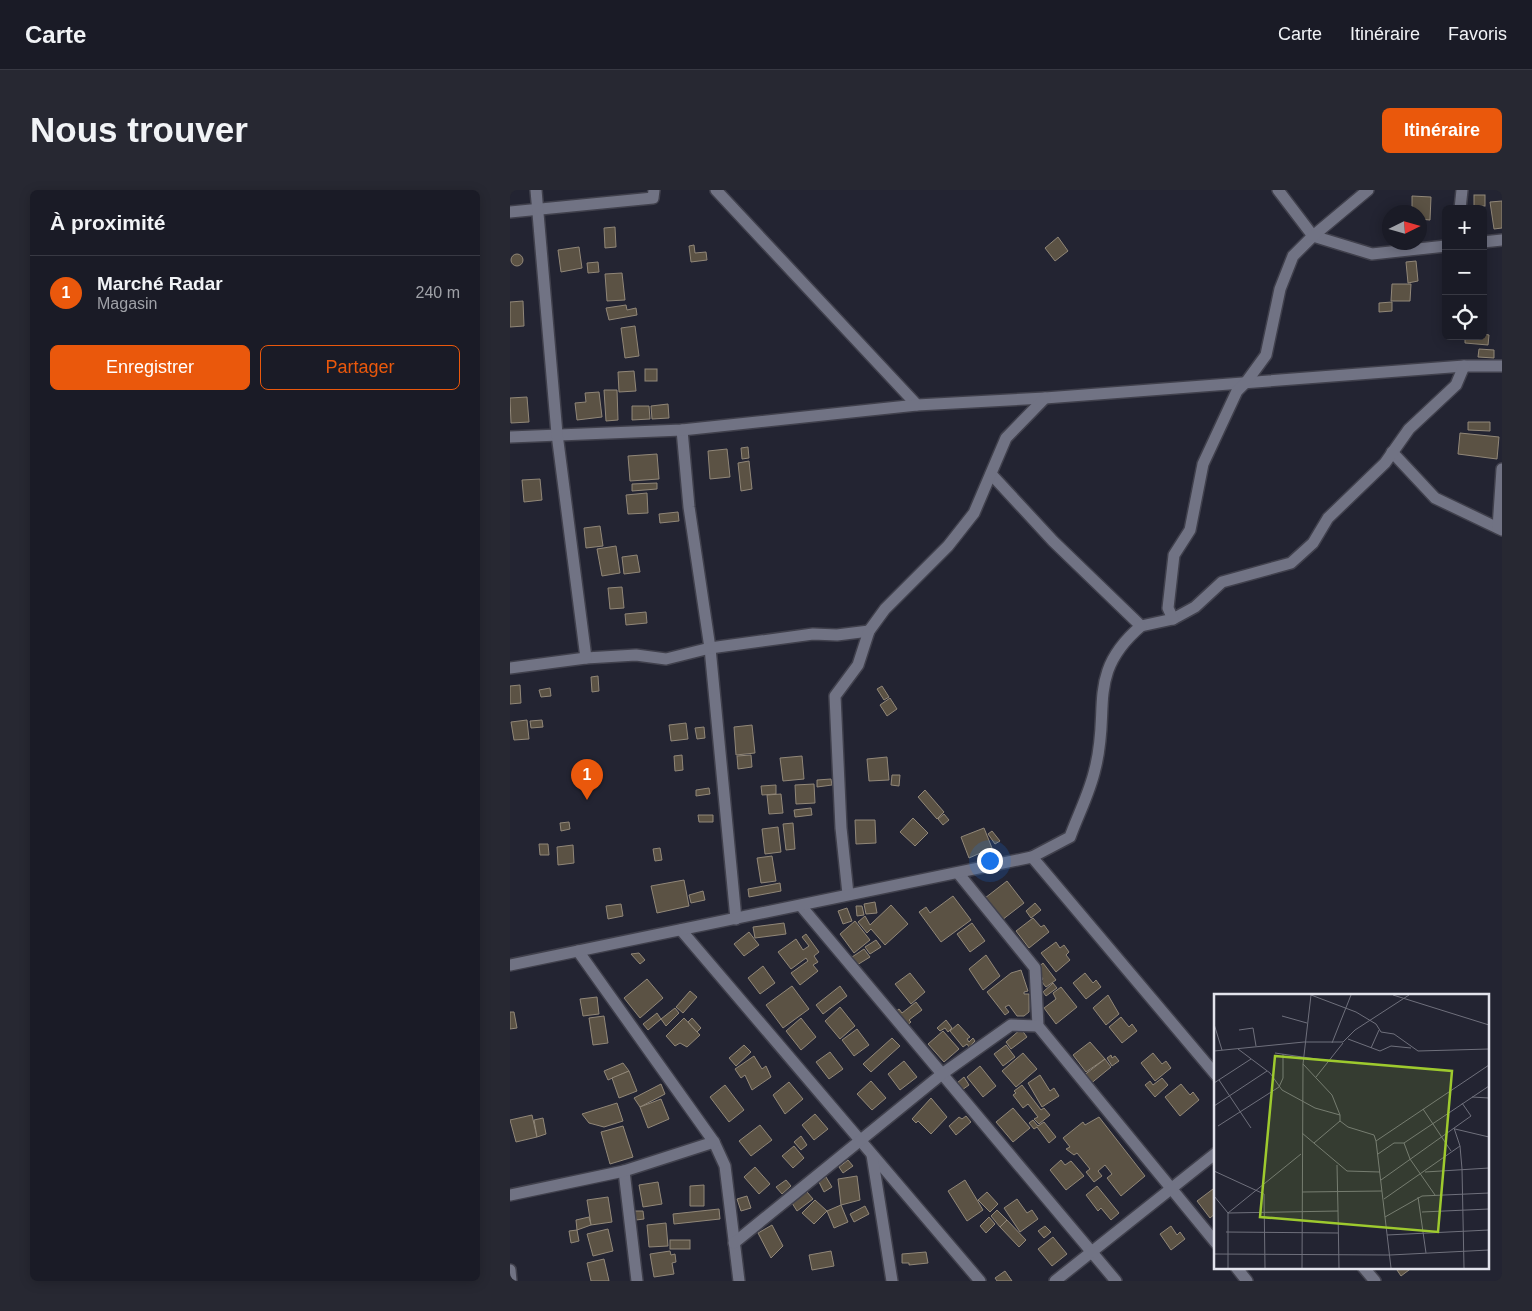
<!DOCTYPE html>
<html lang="fr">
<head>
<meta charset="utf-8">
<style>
  body { margin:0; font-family:Helvetica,sans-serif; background:#272832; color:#f1f3f6 }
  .controls { position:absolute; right:15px; top:15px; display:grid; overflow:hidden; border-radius:8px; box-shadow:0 2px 12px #0003 }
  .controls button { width:45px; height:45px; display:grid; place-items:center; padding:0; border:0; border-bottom:1px solid #383943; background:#1a1b26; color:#f1f3f6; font:25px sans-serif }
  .compass { position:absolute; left:872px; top:15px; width:45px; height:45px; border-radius:50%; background:#1a1b26; box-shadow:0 2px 12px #0003; rotate:85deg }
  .you { position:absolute; left:479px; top:670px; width:18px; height:18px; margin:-12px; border:4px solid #fff; border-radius:50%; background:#1a73e8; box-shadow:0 0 0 8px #1a73e833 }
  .badge { display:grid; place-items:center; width:32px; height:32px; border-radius:50%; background:#ea580c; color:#fff; font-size:16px; font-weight:700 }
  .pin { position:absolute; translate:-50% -41px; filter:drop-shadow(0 1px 2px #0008) }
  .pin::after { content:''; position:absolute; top:26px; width:18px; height:15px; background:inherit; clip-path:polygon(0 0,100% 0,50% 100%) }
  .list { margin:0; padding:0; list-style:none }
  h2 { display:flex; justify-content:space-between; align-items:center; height:65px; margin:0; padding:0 20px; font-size:21px }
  h2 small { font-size:16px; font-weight:400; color:#9fa1a7 }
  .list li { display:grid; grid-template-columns:32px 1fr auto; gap:15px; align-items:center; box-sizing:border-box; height:75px; padding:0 20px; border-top:1px solid #383943 }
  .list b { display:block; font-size:19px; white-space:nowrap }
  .list p { margin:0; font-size:16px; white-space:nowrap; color:#9fa1a7 }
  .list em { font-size:16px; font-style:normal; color:#9fa1a7 }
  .actions { display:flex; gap:10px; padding:15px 20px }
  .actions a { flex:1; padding:11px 0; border:1px solid #ea580c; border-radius:8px; text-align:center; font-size:18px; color:#ea580c }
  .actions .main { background:#ea580c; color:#fff }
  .icon { flex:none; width:28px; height:28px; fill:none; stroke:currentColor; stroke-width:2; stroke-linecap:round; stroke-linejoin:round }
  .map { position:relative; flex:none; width:992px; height:1091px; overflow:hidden; border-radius:8px }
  header { display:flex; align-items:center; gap:30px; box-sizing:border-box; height:70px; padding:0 25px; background:#1a1b26; border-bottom:1px solid #383943 }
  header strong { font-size:24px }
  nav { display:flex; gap:28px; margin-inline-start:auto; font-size:18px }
  .intro { display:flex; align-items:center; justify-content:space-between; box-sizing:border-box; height:120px; padding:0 30px }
  h1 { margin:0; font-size:35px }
  .button { padding:12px 22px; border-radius:8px; background:#ea580c; color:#fff; font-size:18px; font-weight:700 }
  main { display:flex; gap:30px; padding:0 30px }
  aside { flex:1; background:#1a1b26; border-radius:8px; box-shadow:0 2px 12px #0003 }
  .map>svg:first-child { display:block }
  .building { fill:#5b5244; stroke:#918778 }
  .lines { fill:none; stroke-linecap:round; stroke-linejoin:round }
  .street-casing { stroke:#40404c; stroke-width:14 }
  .street { stroke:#717384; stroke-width:11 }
  .inset-road { fill:none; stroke:#6f707c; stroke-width:1 }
  .view { fill:#9eca2e; fill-opacity:0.15; stroke:#9eca2e; stroke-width:2.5 }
  .inset-edge { fill:none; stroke:#e2e3ec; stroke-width:2.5 }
</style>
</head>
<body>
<header>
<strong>Carte</strong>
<nav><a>Carte</a><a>Itinéraire</a><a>Favoris</a></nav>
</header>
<div class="intro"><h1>Nous trouver</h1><a class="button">Itinéraire</a></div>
<main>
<aside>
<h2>À proximité<small></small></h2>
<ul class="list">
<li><span class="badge">1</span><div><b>Marché Radar</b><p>Magasin</p></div><em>240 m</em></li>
</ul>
<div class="actions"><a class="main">Enregistrer</a><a>Partager</a></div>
</aside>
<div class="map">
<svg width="992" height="1091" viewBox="0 0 992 1091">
  <rect width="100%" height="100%" fill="#232432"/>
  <g class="building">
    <rect x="964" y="5" width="11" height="11"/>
    <path d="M902 6 921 7 920 30 909 29V22H902Z"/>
    <path d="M992 11V38L984 39 980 12Z"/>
    <path d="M105 37 106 57 95 58 94 38Z"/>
    <path d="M548 47 558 61 545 71 535 58Z"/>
    <path d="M184 55 185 63 196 62 197 70 181 72 179 56Z"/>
    <path d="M69 57 72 78 51 82 48 60Z"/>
    <circle cx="7" cy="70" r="6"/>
    <path d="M906 71 908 91 898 93 896 72Z"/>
    <path d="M88 72 89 82 78 83 77 73Z"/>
    <path d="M112 83 115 110 97 111 95 84Z"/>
    <path d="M882 94H901L900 111H881Z"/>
    <path d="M13 111 14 136 0 137V112Z"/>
    <path d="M882 112V121L869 122V113Z"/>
    <path d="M116 115 117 120 126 118 127 125 99 130 96 118Z"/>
    <path d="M125 136 129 166 115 168 111 138Z"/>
    <path d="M973 144 979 145 978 155 955 153V146H973Z"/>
    <path d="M969 159 984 160V168L968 167Z"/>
    <rect x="135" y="179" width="12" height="12"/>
    <path d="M124 181 126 201 109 202 108 182Z"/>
    <path d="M94 200H107L108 230 96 231Z"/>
    <path d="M89 202 92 227 67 230 65 213 76 212 75 203Z"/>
    <path d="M17 207 19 232 1 233 0 208Z"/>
    <path d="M158 214 159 228 142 229 141 216Z"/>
    <path d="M122 216H139L140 229 122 230Z"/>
    <path d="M958 232H980V241L958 240Z"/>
    <path d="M950 243 989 247 987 269 948 264Z"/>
    <path d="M238 257 239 268 232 269 231 258Z"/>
    <path d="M217 259 220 287 200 289 198 261Z"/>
    <path d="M147 264 149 289 120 291 118 266Z"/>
    <path d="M239 271 242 299 231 301 228 273Z"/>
    <path d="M30 289 32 310 14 312 12 290Z"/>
    <path d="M147 293V299L122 301V294Z"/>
    <path d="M137 303 138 323 118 324 116 305Z"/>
    <path d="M168 322 169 331 150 333 149 324Z"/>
    <path d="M90 336 93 356 76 358 74 338Z"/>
    <path d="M106 356 110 383 92 386 87 359Z"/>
    <path d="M127 365 130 382 114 384 112 367Z"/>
    <path d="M112 397 114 418 100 419 98 398Z"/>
    <path d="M136 422 137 433 116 435 115 424Z"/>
    <path d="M88 486 89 501 82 502 81 487Z"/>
    <path d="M10 495 11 513 0 514V496Z"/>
    <path d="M372 496 379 507 374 510 367 499Z"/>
    <path d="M40 498 41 506 31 507 29 500Z"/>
    <path d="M380 508 387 519 377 526 370 515Z"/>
    <path d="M17 530 19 549 4 550 1 532Z"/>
    <path d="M32 530 33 537 21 538 20 531Z"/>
    <path d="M176 533 178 549 161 551 159 535Z"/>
    <path d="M242 535 245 563 226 565 224 537Z"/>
    <path d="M194 537 195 548 187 549 185 538Z"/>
    <path d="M172 565 173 580 165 581 164 566Z"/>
    <path d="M241 565 242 577 228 579 227 566Z"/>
    <path d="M292 566 294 589 273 591 270 568Z"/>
    <path d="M377 567 379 590 359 591 357 569Z"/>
    <path d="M382 585H390L389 596 381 595Z"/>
    <path d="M321 589 322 595 307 597V590Z"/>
    <path d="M304 594 305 613 286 614 285 595Z"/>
    <path d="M266 595V604L252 605 251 596Z"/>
    <path d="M199 598 200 604 186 606V600Z"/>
    <path d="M415 600 434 622 427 629 408 607Z"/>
    <path d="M271 604 273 623 259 624 257 605Z"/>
    <path d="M301 618 302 625 285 627 284 620Z"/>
    <path d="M434 624 439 630 433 635 428 629Z"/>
    <path d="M188 625H203V632H189Z"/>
    <path d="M403 628 418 643 405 656 390 642Z"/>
    <path d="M345 630H365L366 653 346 654Z"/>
    <path d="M59 632 60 639 51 641 50 633Z"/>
    <path d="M283 633 285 659 276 660 273 634Z"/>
    <path d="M268 637 271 662 255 664 252 639Z"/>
    <path d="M474 638 482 658 459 668 451 647Z"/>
    <path d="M482 641 490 651 485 654 478 644Z"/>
    <path d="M29 654H38L39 665H30Z"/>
    <path d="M63 655 64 673 48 675 47 657Z"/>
    <path d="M150 658 152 670 145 671 143 659Z"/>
    <path d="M262 666 266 691 251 693 247 668Z"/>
    <path d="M174 690 179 716 147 723 141 696Z"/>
    <path d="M497 691 514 713 492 730 475 708Z"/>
    <path d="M270 693 271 701 239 707 238 699Z"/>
    <path d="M193 701 195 710 181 713 179 705Z"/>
    <path d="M443 706 461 730 431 752 409 722 416 717 420 723Z"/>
    <path d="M365 712 367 723 356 724 354 714Z"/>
    <path d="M525 713 531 720 521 728 516 721Z"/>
    <path d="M111 714 113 726 98 729 96 716Z"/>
    <path d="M381 715 398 734 375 755 361 739 357 743 348 732 355 726 360 735Z"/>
    <path d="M346 716H352L354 725 347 726Z"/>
    <path d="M337 718 342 731 333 734 328 721Z"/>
    <path d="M523 728 531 737 534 735 539 742 519 758 506 741Z"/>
    <path d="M345 731 360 750 344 763 330 744Z"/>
    <path d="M274 733 276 744 245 748 243 737Z"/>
    <path d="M462 733 475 751 460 762 447 744Z"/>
    <path d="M239 742 249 755 234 766 224 754Z"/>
    <path d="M296 744 309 762 304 766 308 772 303 775 308 781 290 795 281 783 298 771 296 768 281 779 268 762 286 749 293 760 299 756 292 747Z"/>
    <path d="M366 750 371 757 360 764 355 757Z"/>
    <path d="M546 752 550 758 554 755 559 762 556 765 560 770 546 782 531 763Z"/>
    <path d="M354 759 360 767 347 775 342 767Z"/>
    <path d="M129 763 135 770 130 774 121 764Z"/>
    <path d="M476 765 490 786 473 800 459 779Z"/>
    <path d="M533 773 546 790 536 797 531 791 533 789 526 779Z"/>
    <path d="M253 776 265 793 250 804 238 788Z"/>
    <path d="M511 780 518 801 514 802V804H519V822L514 826H507L499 815 495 817 499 822 495 825 477 802 501 783Z"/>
    <path d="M400 783 415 802 401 814 385 794Z"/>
    <path d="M575 783 583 793 586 790 591 797 576 809 563 793Z"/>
    <path d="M137 789 153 808 130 828 114 808Z"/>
    <path d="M543 793 547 798 536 806 533 802Z"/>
    <path d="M282 796 299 819 273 838 256 815Z"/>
    <path d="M330 796 337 806 313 824 306 815Z"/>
    <path d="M551 797 567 817 546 834 534 818 546 809 543 803Z"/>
    <path d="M180 801 187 807 173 823 166 817Z"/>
    <path d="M598 805 609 824 596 835 583 818Z"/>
    <path d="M87 807 89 824 73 826 70 809Z"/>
    <path d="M406 812 412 820 399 830 401 832 395 837 384 823 389 819 392 823Z"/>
    <path d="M330 817 345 836 330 849 315 831Z"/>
    <path d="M165 818 169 823 156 836 151 829Z"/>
    <path d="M0 822H4L7 838 0 839Z"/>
    <path d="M147 823 151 829 138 840 133 834Z"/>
    <path d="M94 826 98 853 83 855 79 828Z"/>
    <path d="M611 827 619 837 622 834 627 841 612 853 599 837Z"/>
    <path d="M174 828 190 845 177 857 170 853 165 856 156 846Z"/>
    <path d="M182 828 191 838 187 842 178 832Z"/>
    <path d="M291 828 306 847 291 860 276 841Z"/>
    <path d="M436 830 442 838 438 842 435 838 430 841 427 838Z"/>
    <path d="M448 834 460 847 457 849 459 852 463 848 465 851 459 857 457 854 453 857 440 841Z"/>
    <path d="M347 839 359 855 344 866 332 850Z"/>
    <path d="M511 839 517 847 501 859 496 852Z"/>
    <path d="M433 841 449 859 434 872 418 854Z"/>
    <path d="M382 848 390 856 361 882 353 874Z"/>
    <path d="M580 852 595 869 576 882 563 865Z"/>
    <path d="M234 855 241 862 226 876 219 868Z"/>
    <path d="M496 855 505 867 493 876 484 864Z"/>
    <path d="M320 862 333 879 319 889 306 872Z"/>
    <path d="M513 863 527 879 506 897 492 881Z"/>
    <path d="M643 863 652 874 656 871 661 878 645 891 631 873Z"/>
    <path d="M601 865 602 868 605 866 609 871 602 876 597 868Z"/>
    <path d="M244 866 252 879 256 876 261 887 242 900 235 885 231 888 225 879Z"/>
    <path d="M595 869 601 877 579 895 573 886Z"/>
    <path d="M394 871 407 887 390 900 378 884Z"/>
    <path d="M113 873 119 881 98 890 94 881Z"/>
    <path d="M470 876 486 896 473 907 457 887Z"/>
    <path d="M119 881 127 901 109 908 102 888Z"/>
    <path d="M530 885 540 901 544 898 549 906 532 917 518 893Z"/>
    <path d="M454 887 459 895 452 900 447 893Z"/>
    <path d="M652 888 658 895 645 907 635 895 640 891 643 895Z"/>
    <path d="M361 891 376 908 362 920 347 904Z"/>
    <path d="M279 892 293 909 275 924 263 905Z"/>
    <path d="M151 894 155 904 130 917 124 908Z"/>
    <path d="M671 894 680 905 683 902 689 910 670 926 655 907Z"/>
    <path d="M215 895 234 920 219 932 200 907Z"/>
    <path d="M512 895 531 920 534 918 540 925 529 934 524 929 528 927 518 914 513 918 503 905 506 903 504 901Z"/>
    <path d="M421 908 437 927 421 944 408 931 406 933 402 929Z"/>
    <path d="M151 909 159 929 138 938 130 917Z"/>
    <path d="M107 913 113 931 94 937 79 933 72 924Z"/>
    <path d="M503 918 520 938 503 952 486 932Z"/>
    <path d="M305 924 318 939 304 950 292 935Z"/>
    <path d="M22 925 27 947 6 952 0 930Z"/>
    <path d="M456 926 461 932 446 945 439 936 449 927 452 929Z"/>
    <path d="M589 927 635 986 611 1006 597 988 602 984 595 975 588 981 592 986 584 992 576 982 580 979 567 963 564 965 556 959 560 957 553 948 573 932 575 935Z"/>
    <path d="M33 928 36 944 27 947 24 930Z"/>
    <path d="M523 930 528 936 534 932 546 947 539 953 527 937 524 939 519 933Z"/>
    <path d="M250 935 262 950 241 966 229 951Z"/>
    <path d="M113 936 123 967 100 974 91 942Z"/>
    <path d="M291 946 297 955 291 960 284 952Z"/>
    <path d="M284 956 294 968 283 978 272 966Z"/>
    <path d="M338 970 343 976 333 983 329 977Z"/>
    <path d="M551 970 555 975 561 971 574 986 556 1000 540 980Z"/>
    <path d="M245 977 260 994 249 1004 234 987Z"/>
    <path d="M347 986 350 1010 331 1015 328 989Z"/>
    <path d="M316 987 322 997 314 1002 309 992Z"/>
    <path d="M276 990 281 996 272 1004 266 997Z"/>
    <path d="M455 990 473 1020 457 1031 438 1001Z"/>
    <path d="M148 992 152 1014 133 1017 129 995Z"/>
    <path d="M194 995V1016H180V996Z"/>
    <path d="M587 996 609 1023 601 1030 591 1018 588 1021 576 1005Z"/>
    <path d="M703 999 706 1003V1023L700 1028 687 1011Z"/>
    <path d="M297 1002 303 1009 287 1021 282 1013Z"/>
    <path d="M477 1002 488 1014 480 1022 468 1010Z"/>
    <path d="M237 1006 241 1018 231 1021 227 1009Z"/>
    <path d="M98 1007 102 1032 81 1035 77 1010Z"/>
    <path d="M507 1009 517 1023 522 1020 528 1029 510 1042 494 1018Z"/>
    <path d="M305 1010 317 1021 304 1034 292 1023Z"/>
    <path d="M331 1015 338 1032 324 1038 317 1021Z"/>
    <path d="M355 1016 359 1024 344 1032 340 1024Z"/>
    <path d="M209 1019 210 1029 164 1034 163 1024Z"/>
    <path d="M487 1020 497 1030 490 1037 481 1026Z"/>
    <path d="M125 1021H133L134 1029 126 1030Z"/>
    <path d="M79 1027 81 1035 67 1040 66 1030Z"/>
    <path d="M479 1027 485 1034 476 1043 470 1036Z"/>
    <path d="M497 1030 516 1050 509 1057 490 1037Z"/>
    <path d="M156 1033 158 1056 139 1057 137 1035Z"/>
    <path d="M262 1035 273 1056 261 1068 248 1043Z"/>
    <path d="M535 1036 541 1042 534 1048 528 1041Z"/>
    <path d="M661 1036 667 1045 670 1042 675 1049 661 1060 650 1044Z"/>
    <path d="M98 1039 103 1061 83 1066 77 1044Z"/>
    <path d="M67 1040 69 1051 61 1053 59 1041Z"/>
    <path d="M543 1047 557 1064 542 1076 528 1059Z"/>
    <rect x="160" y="1050" width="20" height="9"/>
    <path d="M160 1061 161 1065 165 1064 166 1072 162 1073 164 1084 144 1087 140 1064Z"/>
    <path d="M321 1061 324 1076 302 1080 299 1065Z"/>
    <path d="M416 1062 418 1073 399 1075V1073H392V1064Z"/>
    <path d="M94 1069 99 1091H81L77 1073Z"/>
    <path d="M885 1077H903L891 1086Z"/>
    <path d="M495 1081 502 1091H487L485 1088Z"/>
  </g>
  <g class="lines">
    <g class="street-casing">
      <g id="street">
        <path d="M206 0 407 215"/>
        <path d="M768 0 803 46 862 64 936 56"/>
        <path d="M950 19 952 0"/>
        <path d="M0 22 143 8 144 0"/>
        <path d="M973 52 992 50"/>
        <path d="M172 240 179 317 200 458 226 729"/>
        <path d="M0 247 172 240 407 215 535 208 954 176H992"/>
        <path d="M882 262 925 308 992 340"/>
        <path d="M481 284 543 351 631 436 663 429 685 417 712 392 781 373 803 353 818 328 875 273 899 239 946 195 954 176"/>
        <path d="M988 338 992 279"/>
        <path d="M663 429 658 418 664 365 680 340 693 274 727 201 737 191 756 165 770 99 783 66 803 46 858 0"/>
        <path d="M76 468 126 465 156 469 200 458 303 444 327 445 359 441"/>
        <path d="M0 478 76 468 47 244 26 0"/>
        <path d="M522 667 706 885"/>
        <path d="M448 683 525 778 528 836 706 1053"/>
        <path d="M338 704 331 638 325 506 348 475 359 441 375 419 438 356 464 323 496 248 535 208"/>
        <path d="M291 716 606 1091"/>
        <path d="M171 740 470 1091"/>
        <path d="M68 761 204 952 215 976 229 1091"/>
        <path d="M0 775 522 667 560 647C568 625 580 602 585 579 601 519 575 484 631 436"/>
        <path d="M362 965 382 1091"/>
        <path d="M114 981 127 1091"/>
        <path d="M0 1005 114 981 204 952"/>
        <path d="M224 1053 432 884 501 835 528 836"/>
        <path d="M726 1077 737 1091"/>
        <path d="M853 1077 865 1091"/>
        <path d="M0 1080 1 1091"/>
        <path d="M545 1091 706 963"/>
      </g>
    </g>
    <use href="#street" class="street"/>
  </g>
  <g transform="translate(704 804)">
    <rect width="275" height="275" fill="#232432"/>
    <path class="inset-road" d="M97 1 142 18 162 30 167 38 180 40 204 57 275 55M179 1 275 31M68 22 93 29M0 30 8 56M25 36 39 34 42 52M134 45 166 57 177 52 197 54M118 49 137 1M157 54 165 36M24 55 56 79 68 96 101 114 126 121M0 57 90 48H129L141 36 195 1M61 59 116 67M89 70 118 101 126 121V127L100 149M102 83 129 49M5 86 37 134M0 89 37 65M258 103 275 104M0 112 53 77M209 115 237 157M126 127 134 133 160 141 162 147 177 274M4 132 65 93 69 84V60M240 134 246 152 248 175 250 274M241 135 275 143M88 139 133 177 166 178M162 147 275 71M190 149 196 165 221 201M164 160 180 149H190L275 92M123 171 124 217M0 177 50 200 51 274M211 178 275 174M167 186 257 122 248 109M88 198 168 197M0 202 14 219 124 217 125 274M204 203 212 259M170 205 246 152M208 218 275 215M171 223 208 202 275 199M12 238 124 239M173 241 275 236M0 260 176 261 275 256M14 274V219L87 160M88 274 89 70 97 1"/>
    <path class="view" d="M61 62 238 77 224 238 46 223Z"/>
    <rect width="275" height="275" class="inset-edge"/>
  </g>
</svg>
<div class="controls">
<button>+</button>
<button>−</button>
<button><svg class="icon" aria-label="locate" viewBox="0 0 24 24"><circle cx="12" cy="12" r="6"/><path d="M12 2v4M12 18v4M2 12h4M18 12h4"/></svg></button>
</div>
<svg class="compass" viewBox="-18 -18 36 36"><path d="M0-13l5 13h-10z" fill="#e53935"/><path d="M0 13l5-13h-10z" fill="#9fa1a7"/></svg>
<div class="you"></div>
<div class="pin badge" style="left:77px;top:610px">1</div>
</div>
</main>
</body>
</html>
